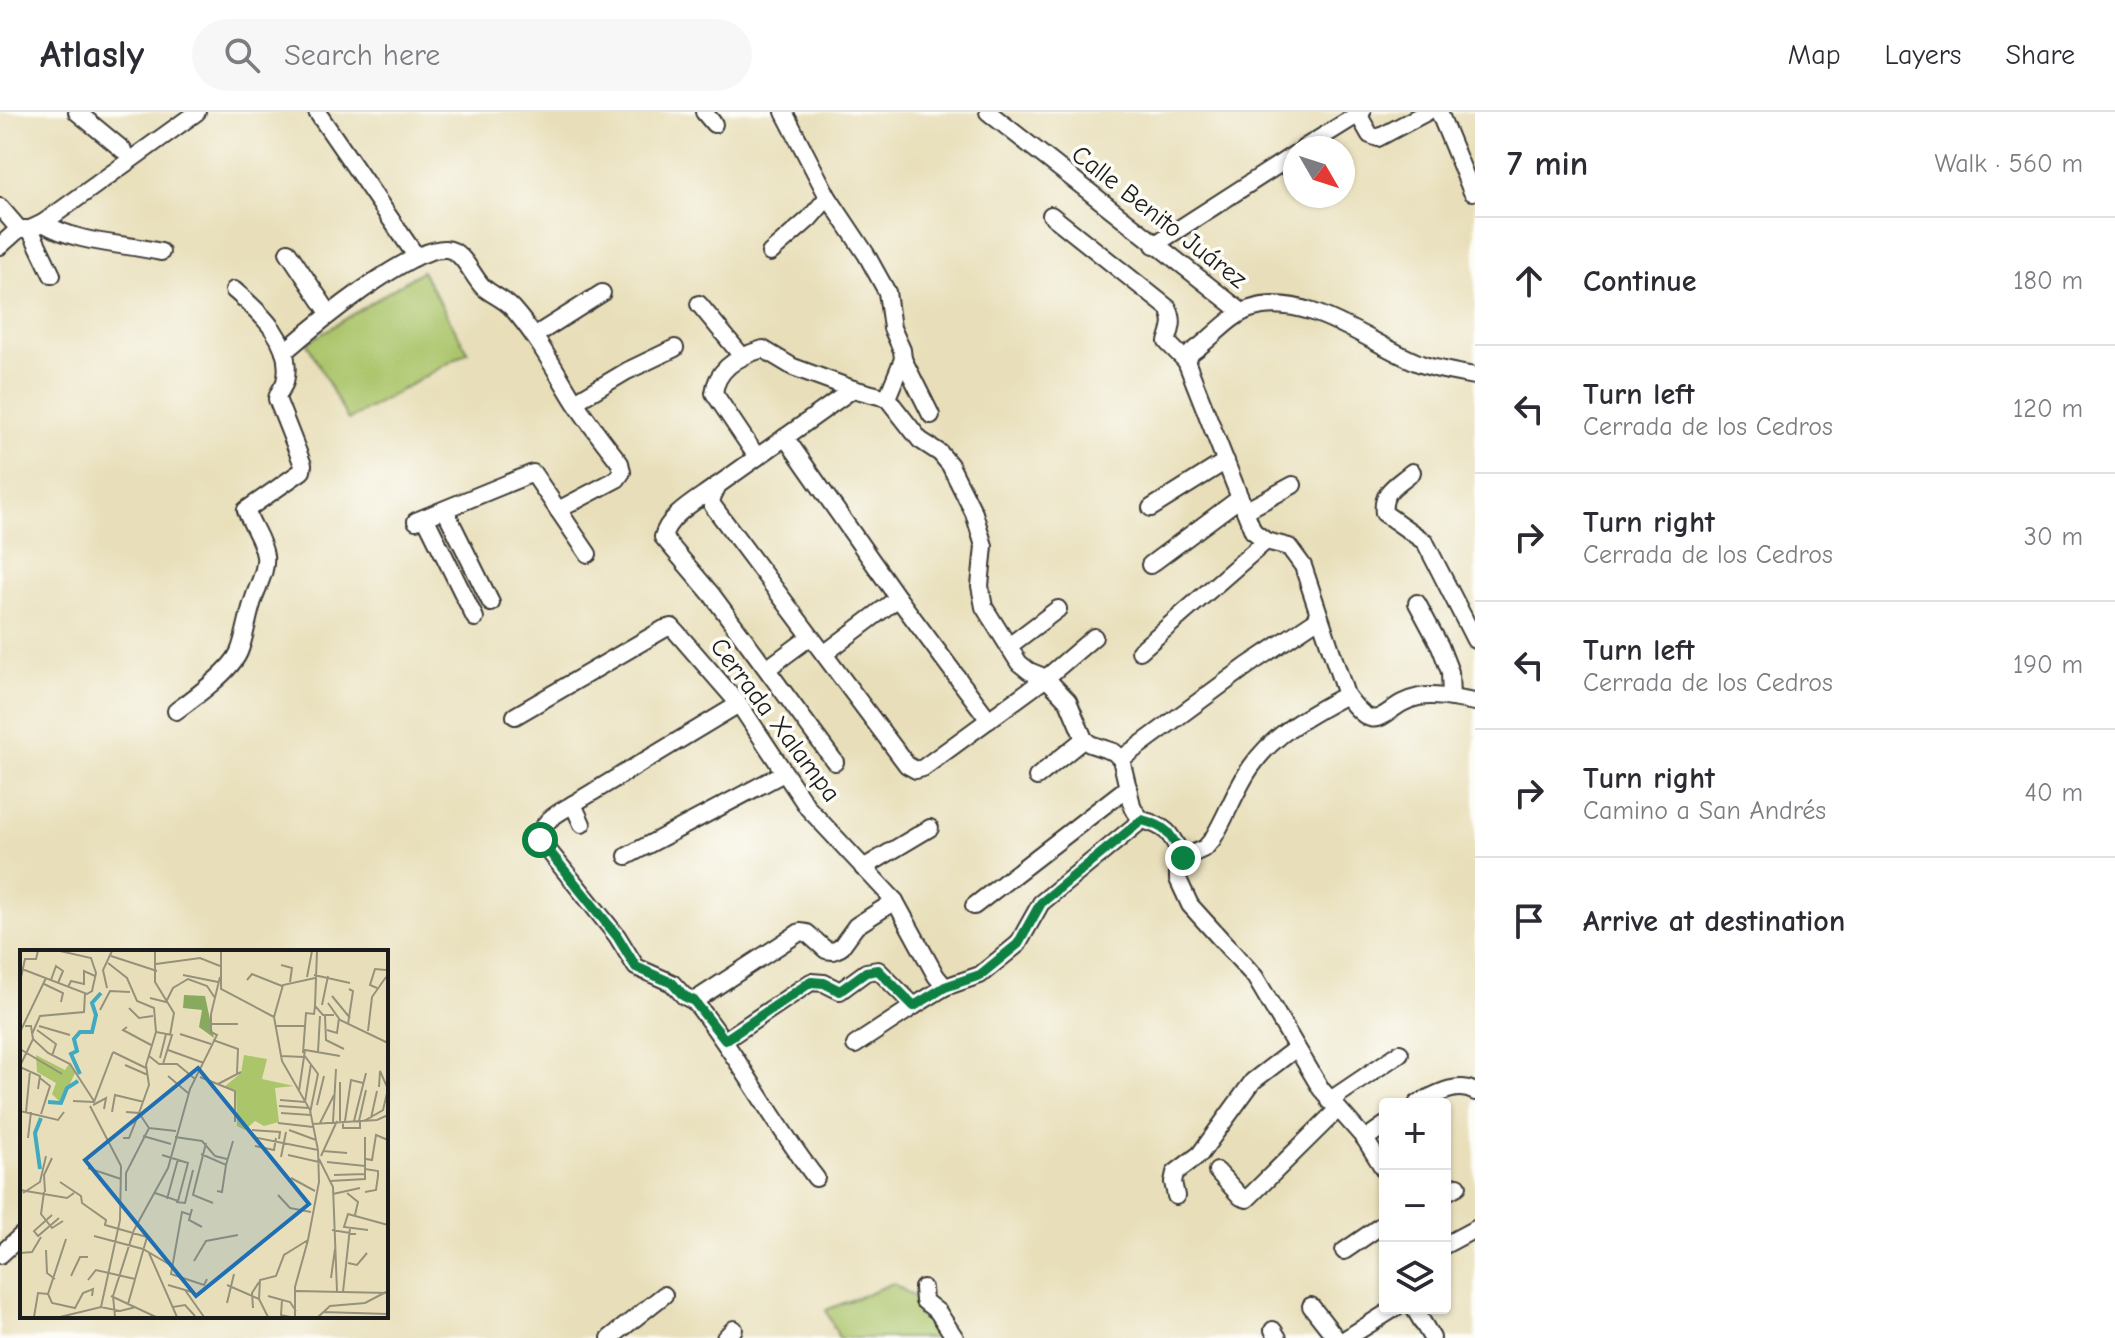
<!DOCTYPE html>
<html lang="en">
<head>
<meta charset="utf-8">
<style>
  body { margin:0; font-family:"Comic Neue",sans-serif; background:#f7f7f7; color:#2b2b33 }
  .controls { position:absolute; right:24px; bottom:24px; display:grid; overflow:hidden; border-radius:8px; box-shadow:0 2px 6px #0004 }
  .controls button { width:72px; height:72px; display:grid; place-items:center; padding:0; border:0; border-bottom:2px solid #e1e1e2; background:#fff; color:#2b2b33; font:40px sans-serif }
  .compass { position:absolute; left:1283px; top:24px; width:72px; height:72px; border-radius:50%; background:#fff; box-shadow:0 2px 6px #0004; rotate:129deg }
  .stop { position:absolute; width:24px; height:24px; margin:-18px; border:6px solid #0b8043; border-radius:50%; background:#fff }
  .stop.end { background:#0b8043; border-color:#fff; box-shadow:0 2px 8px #0008 }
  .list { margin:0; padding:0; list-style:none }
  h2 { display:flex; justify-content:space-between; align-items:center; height:104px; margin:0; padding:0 32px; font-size:34px }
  h2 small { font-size:26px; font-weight:400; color:#7c7c81 }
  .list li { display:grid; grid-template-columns:52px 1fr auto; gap:24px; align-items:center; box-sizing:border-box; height:128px; padding:0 32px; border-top:2px solid #e1e1e2 }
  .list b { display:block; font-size:30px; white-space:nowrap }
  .list p { margin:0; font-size:26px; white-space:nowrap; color:#7c7c81 }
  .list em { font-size:26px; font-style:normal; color:#7c7c81 }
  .icon { flex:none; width:44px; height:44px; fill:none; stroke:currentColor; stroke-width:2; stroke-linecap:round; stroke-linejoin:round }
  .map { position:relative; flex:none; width:1475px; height:1226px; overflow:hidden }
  header { display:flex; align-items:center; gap:48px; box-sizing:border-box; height:112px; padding:0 40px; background:#fff; border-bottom:2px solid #e1e1e2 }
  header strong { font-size:38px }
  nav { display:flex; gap:44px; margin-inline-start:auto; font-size:28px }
  .search { width:560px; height:72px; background:#f7f7f7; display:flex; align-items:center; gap:20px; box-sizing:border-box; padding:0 28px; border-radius:44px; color:#7c7c81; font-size:30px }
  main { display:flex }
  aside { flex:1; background:#fff }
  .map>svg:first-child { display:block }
  .green { fill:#abc56b; stroke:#647044; stroke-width:2 }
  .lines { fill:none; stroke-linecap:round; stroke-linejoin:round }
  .minor-casing { stroke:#3b3934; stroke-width:20 }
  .minor { stroke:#fff; stroke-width:16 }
  .route { stroke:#0b8043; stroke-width:10 }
  .labels { text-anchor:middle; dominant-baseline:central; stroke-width:7; stroke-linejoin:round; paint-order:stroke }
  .street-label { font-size:26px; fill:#1c1c1c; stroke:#fdfcf7 }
  .inset-river { fill:none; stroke:#41aac1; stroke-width:4 }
  .inset-road { fill:none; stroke:#96917b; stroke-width:2 }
  .view { fill:#1f6fb2; fill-opacity:0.15; stroke:#1f6fb2; stroke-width:4 }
  .inset-edge { fill:none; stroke:#1c1c1c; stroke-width:4 }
</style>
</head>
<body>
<header>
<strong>Atlasly</strong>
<div class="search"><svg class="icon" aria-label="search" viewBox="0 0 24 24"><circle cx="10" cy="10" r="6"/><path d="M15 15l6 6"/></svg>Search here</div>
<nav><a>Map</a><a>Layers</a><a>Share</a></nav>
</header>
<main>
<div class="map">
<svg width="1475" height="1226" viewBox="0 0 1475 1226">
  <rect width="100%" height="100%" fill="#fdfcf7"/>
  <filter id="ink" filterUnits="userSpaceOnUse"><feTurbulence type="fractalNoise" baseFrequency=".0125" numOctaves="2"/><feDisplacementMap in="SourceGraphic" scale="16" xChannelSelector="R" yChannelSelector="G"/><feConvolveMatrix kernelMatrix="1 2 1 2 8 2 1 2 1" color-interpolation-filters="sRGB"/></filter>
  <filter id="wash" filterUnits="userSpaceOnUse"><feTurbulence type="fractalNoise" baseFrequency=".006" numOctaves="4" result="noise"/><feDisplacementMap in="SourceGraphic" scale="32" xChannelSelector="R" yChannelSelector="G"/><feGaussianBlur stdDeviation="1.8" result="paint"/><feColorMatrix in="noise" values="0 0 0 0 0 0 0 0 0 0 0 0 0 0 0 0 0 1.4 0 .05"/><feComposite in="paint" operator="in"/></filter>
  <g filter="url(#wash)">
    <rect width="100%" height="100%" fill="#e8dfba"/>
    <g class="green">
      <path d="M422 159 468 240 348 308 307 231Z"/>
      <path d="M893 1171 917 1187 944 1226H839L826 1198Z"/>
    </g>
  </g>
  <g filter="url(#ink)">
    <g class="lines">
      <g class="minor-casing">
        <g id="minor">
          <path d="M77 0 123 38"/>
          <path d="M317 0 416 144"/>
          <path d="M704 0 714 12"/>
          <path d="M784 0 828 85 866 142 887 180 892 216 902 238 903 247 887 286 920 328 940 341 950 353 974 401 984 434 980 474 984 495 1019 551 1029 559 1046 566 1068 589 1084 627 1090 632 1114 640 1121 647 1133 697 1142 708"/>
          <path d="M988 0 1242 200"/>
          <path d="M1439 0 1472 80"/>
          <path d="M1358 2 1370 23 1378 26 1427 0"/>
          <path d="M1304 36 1362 0"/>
          <path d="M0 95 19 117"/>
          <path d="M1051 103 1168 196C1175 209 1171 217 1167 230L1186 249 1253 419 1266 429 1289 435 1303 454 1346 583C1381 631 1381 592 1419 585 1437 582 1457 587 1475 590"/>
          <path d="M43 111C79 132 122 131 161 140"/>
          <path d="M1154 133 1295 42"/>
          <path d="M0 134 19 117H30"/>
          <path d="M288 140 329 201"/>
          <path d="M770 141 809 107 828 85"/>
          <path d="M52 163 30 117 43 111 197 0"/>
          <path d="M699 192 741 243"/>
          <path d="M534 224 602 181"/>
          <path d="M284 240C313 215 410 134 446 137 463 138 472 164 483 175 492 183 504 187 512 196 537 224 554 256 573 287 587 309 604 330 620 351L622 360 617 367 558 398"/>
          <path d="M903 247 931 303"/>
          <path d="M1186 249 1192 240C1211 228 1229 204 1250 197 1307 178 1371 233 1421 252 1439 258 1457 261 1475 264"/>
          <path d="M887 286 853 277 718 373 711 388 713 394 907 653 916 658 923 656 1046 566 1094 525"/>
          <path d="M575 290 627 259 675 236"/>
          <path d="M785 325 898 486 989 608"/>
          <path d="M757 345 714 281C717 255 742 243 763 237L793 255 853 277"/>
          <path d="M1412 360C1397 373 1381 379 1384 401L1425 430 1475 528"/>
          <path d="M716 374C698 388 668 403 663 425L712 483 835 650"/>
          <path d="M1151 396 1226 349"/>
          <path d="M445 398 491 491"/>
          <path d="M1245 399 1293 373"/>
          <path d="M426 407 475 506"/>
          <path d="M416 409 533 361 588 442"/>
          <path d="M1150 453 1240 386"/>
          <path d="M1417 491 1440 534 1450 560 1451 586"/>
          <path d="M1009 534 1058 497"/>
          <path d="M1140 539 1266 429"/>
          <path d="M824 542 898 486"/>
          <path d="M768 556 810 525"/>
          <path d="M176 599C194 586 231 559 239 540 245 526 248 502 254 486 258 473 267 458 265 444 263 428 251 413 246 398L302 359 303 353 277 287C278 280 283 276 285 270 295 231 260 200 234 178"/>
          <path d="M515 604 664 517 672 515 739 592 808 696 895 789 936 864 945 875"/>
          <path d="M1121 647 1247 554 1319 506"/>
          <path d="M1037 665 1084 627"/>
          <path d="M573 692C557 702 541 708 540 728L617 824 636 855 672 871 684 884 694 889"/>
          <path d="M1142 708C1169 715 1171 723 1183 746L1178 758V767L1190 793 1255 865 1321 977 1365 1027 1385 1059"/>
          <path d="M582 712 573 692 739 592"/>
          <path d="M627 744 784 661"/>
          <path d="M1183 746 1205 736 1212 728C1227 704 1235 678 1251 655 1274 621 1311 602 1346 583"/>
          <path d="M863 756 930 716"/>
          <path d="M974 794 1128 675"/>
          <path d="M725 928 811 870 824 871 840 879 866 860 878 858 914 894 945 875 980 863 1018 832 1041 791 1142 708"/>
          <path d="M855 933 914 894"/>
          <path d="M1329 989 1400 941"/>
          <path d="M1417 992C1435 983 1457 969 1475 980"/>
          <path d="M1365 1027 1385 1013"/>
          <path d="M1217 1059 1241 1085 1247 1087 1337 998"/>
          <path d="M816 1066C771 1008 740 946 694 889L800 820 807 821 826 838 833 839 840 836 856 814 895 789"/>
          <path d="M1445 1081 1458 1074"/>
          <path d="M1176 1084 1173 1070 1175 1061 1200 1042 1253 969 1295 937"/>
          <path d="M1445 1133 1475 1117"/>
          <path d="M1344 1139 1385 1111"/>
          <path d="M0 1143 22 1123"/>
          <path d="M923 1176 924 1189 938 1200 955 1226"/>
          <path d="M1311 1194 1336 1226"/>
          <path d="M1414 1196 1432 1226"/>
          <path d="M1273 1218 1278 1226"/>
          <path d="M610 1226 664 1183"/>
          <path d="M725 1226 734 1217"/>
          <path d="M1347 1226 1395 1196"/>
        </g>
      </g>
      <use href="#minor" class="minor"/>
    </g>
  </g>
  <g class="lines" filter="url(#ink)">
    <path class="route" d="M540 728 617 824 636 855 672 871 684 884 694 889 725 928 811 870 824 871 840 879 866 860 878 858 914 894 945 875 980 863 1018 832 1041 791 1142 708C1169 715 1171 723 1183 746"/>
  </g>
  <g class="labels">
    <g class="street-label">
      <text transform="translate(1159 105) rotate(38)">Calle Benito Juárez</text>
      <text transform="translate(775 608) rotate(53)">Cerrada Xalampa</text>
    </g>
  </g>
  <g transform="translate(20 838)">
    <rect width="368" height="368" fill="#e8dfba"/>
    <path d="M16 105 45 120 49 114 55 123 41 153 32 144 36 133 17 122ZM224 105 247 109 242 129 274 136 255 138 259 172 244 176 235 171 225 180 217 176 216 140 204 137 221 123Z" fill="#abc56b"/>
    <path d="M164 45 185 46 194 88 179 77 182 60 163 58Z" fill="#88aa5f"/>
    <path class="inset-river" d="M60 124 51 104 57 101 54 89 60 82H72L76 65 72 53 81 43M28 152 41 153 47 138 58 131M20 219 15 183 21 168"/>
    <path class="inset-road" d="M201 1V39L254 67 262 111 290 160 298 200 299 232 288 290 264 305 256 326 240 330 239 349 248 367M297 1 295 56 303 65H314M135 2V32L154 63 150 85M91 6 137 21M88 13 107 28 117 51 134 58 136 82 126 115 129 135 119 163 129 178M136 14 180 8 200 16M261 15 272 18 270 32M2 19 67 44 72 41 76 23 71 8 40 1M163 25 198 32M294 25 330 33M287 27 292 1M31 30 36 16 43 21 38 33M227 30 232 24 262 36M0 32 5 9H16L18 1M24 34 43 43 41 52M48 37 51 31 64 34V21L75 26M87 38 83 20 92 1M357 38 350 35 355 19 366 20M312 46 330 68M130 48 146 52 153 38 168 29 187 36 195 48M308 53 320 70 368 93M302 55 308 26M109 58 119 68 133 66M80 60 90 41 110 42M305 66 306 90 324 99M254 67 263 35 295 28M191 74H218M328 74 333 41 329 39M5 76H11L13 89 28 103 50 114 74 151M19 76 50 85M256 76H285M107 77 103 80 131 95M17 80 36 94 32 106M307 80 317 83 319 68M348 81 352 47 366 27M0 82 26 28M136 82 152 85 143 114M12 84 20 66 64 62 65 43M160 84 191 94M193 90 218 99 217 123M0 99 42 124M148 100 184 113M93 102 126 118M298 102 300 66M283 103 286 63 294 64 295 56M284 105 298 124 290 163M129 106 139 114H157L175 129M260 106 284 107M140 108 146 84M105 115 128 125M0 116 13 89M0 117 20 126 18 139M148 126 168 143M180 127 215 141V172M20 128 30 136 21 164M198 134 221 122M279 141 285 100 320 106M260 150 285 152 291 114M53 151 74 152 93 102M73 155 86 148 84 159M297 155 304 126M70 156 101 216M259 156 289 158M0 161 38 170 44 162M6 162 10 121M92 162 95 145 124 152M261 163 291 165M351 168 357 141M320 171V132M323 171V178H340V171M325 171 331 130 343 133M334 171 346 123M339 171 346 140M344 171 363 160 368 139 360 121 359 137M313 172 316 119M258 173 293 177M300 173 314 145M292 174 357 170 368 165M129 178 156 181M232 180 260 182 259 189M269 180 296 190M123 186 151 194M155 187 182 191 195 206 207 209M233 187 298 200M8 188 11 162M103 188H109L119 163 106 162M186 193 173 245 193 253M235 196 254 200 256 188M303 201 327 203M181 204 206 215 213 191M268 205 299 212M301 206 317 171M261 207 266 182M299 209 313 237 317 341M346 209 352 210 356 185 368 190M307 212 345 216M68 218 101 229M345 219 358 221V226L356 240 345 242M314 225 345 224M271 228 295 241M310 231 345 229V187M40 232 61 246 62 253 86 270 85 275 127 287 108 354M0 240 47 248 54 243M106 241V223L129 178M197 241 202 242 206 215M24 242 21 264 32 278 43 271M25 242 24 225 32 208M3 243 20 232 26 206M135 243 158 251 168 213 142 205M327 243 338 252 335 265M313 244 340 238M258 245 270 258 291 262M147 249 158 209M156 252 165 253 173 220M172 259 169 270 182 277M32 265 14 281 18 286 39 268M171 265 162 262 151 324 184 335 187 329M312 280 336 284M348 280 324 277 328 264 368 275M74 286 123 299 152 316M26 300 27 323 35 329M0 303 12 302 21 287M129 303 157 367M174 311 186 291 218 285M328 313 337 315 347 303M51 326 60 307H68M311 328 315 299M68 330 76 320 115 329M148 335 172 342M207 335 239 349M165 340 184 367M276 341 368 343M323 342 330 278M28 344 32 353 55 358 63 343 73 339 72 346M28 344 46 289M91 346 136 367M248 346 270 352 276 361M262 350 261 365 270 367M207 353 214 324M81 357 100 270 101 216M153 357 165 355 175 366M233 358 232 343 239 332M303 362 368 364M14 367 18 343 28 344M40 367 81 357 100 361 116 357M95 367 93 346 114 280 148 218 170 139 197 85 191 82V64L200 27M275 367V337L288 290M298 367 310 356 345 353 366 342"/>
    <path class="view" d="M178 118 289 254 176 346 65 210Z"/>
    <rect width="368" height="368" class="inset-edge"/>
  </g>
</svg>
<div class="controls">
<button>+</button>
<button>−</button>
<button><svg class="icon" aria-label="layers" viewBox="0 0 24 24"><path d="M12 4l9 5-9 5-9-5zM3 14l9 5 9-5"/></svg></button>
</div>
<svg class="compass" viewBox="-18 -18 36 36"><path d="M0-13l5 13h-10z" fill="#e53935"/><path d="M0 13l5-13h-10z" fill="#7c7c81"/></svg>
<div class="stop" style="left:540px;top:728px"></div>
<div class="stop end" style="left:1183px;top:746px"></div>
</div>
<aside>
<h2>7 min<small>Walk · 560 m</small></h2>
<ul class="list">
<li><svg class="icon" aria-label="ahead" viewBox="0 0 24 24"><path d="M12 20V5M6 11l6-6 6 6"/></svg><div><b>Continue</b></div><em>180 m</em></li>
<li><svg class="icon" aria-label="left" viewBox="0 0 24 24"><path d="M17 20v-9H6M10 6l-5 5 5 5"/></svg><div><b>Turn left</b><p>Cerrada de los Cedros</p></div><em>120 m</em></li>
<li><svg class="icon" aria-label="right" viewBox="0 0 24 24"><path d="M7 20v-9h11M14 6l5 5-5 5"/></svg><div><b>Turn right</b><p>Cerrada de los Cedros</p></div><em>30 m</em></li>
<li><svg class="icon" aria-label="left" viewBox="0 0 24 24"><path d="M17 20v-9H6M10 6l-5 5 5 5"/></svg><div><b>Turn left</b><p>Cerrada de los Cedros</p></div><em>190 m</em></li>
<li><svg class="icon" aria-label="right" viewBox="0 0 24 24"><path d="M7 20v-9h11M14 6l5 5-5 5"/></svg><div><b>Turn right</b><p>Camino a San Andrés</p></div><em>40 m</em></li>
<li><svg class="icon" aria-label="arrive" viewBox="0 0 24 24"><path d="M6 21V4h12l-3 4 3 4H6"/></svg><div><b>Arrive at destination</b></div></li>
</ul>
</aside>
</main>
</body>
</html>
